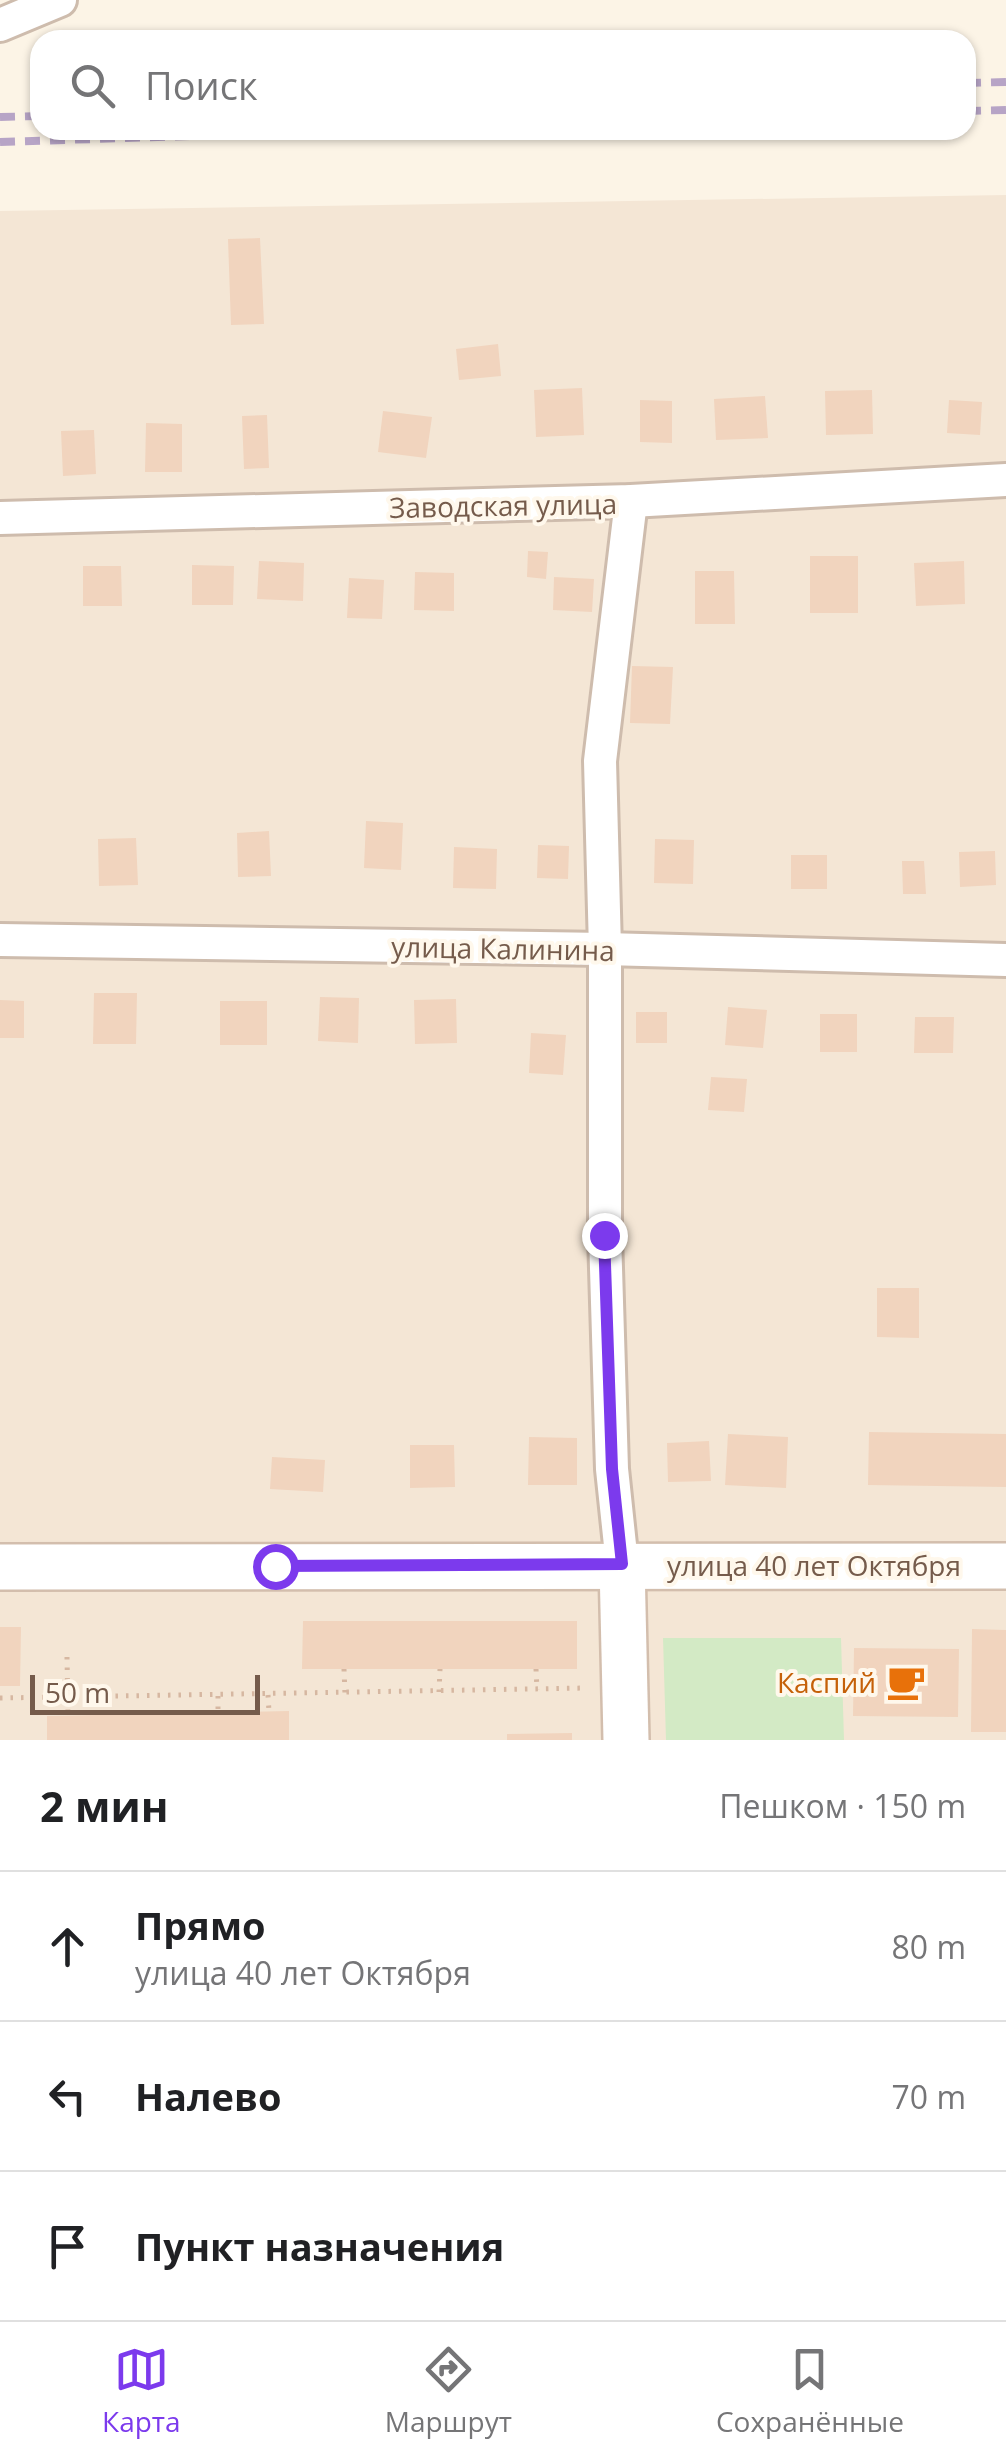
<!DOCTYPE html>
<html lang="ru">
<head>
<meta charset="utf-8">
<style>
  body { margin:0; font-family:"Open Sans",sans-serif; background:#f6f6f6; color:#202124 }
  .scale { position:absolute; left:30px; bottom:25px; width:230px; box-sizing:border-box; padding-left:10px; border:5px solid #755b4b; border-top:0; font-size:28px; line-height:35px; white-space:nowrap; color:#755b4b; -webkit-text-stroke:8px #fff8ec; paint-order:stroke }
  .stop { position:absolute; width:30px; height:30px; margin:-22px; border:8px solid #7c3aed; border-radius:50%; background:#fff }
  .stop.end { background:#7c3aed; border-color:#fff; box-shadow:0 2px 10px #0008 }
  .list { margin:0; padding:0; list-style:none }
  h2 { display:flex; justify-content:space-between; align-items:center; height:130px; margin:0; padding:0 40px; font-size:42px }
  h2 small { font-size:32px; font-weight:400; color:#757577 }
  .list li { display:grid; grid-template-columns:65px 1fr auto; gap:30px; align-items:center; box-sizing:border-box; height:150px; padding:0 40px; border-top:2px solid #e0e0e0 }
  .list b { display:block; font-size:38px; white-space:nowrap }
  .list p { margin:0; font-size:32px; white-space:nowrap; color:#757577 }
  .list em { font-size:32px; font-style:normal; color:#757577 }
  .icon { flex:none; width:55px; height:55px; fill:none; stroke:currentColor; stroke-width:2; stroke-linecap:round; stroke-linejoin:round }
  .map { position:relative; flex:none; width:1006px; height:1740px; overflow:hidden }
  .search { position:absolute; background:#fff; box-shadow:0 2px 8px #0004; left:30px; right:30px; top:30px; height:110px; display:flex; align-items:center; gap:25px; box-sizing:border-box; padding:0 35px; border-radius:30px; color:#757577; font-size:38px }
  .sheet { height:580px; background:#fff }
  nav { display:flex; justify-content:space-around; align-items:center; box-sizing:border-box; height:140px; border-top:2px solid #e0e0e0; background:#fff; font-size:28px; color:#757577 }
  nav a { display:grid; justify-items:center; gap:5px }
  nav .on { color:#7c3aed }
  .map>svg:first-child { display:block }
  .residential { fill:#f4e6d5 }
  .green { fill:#d3eac5 }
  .building { fill:#f1d4be }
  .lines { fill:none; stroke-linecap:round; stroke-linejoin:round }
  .street-casing { stroke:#cebcad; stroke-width:38 }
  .secondary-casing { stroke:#d3bead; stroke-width:50 }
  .path { stroke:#d6b7a1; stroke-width:5; stroke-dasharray:2.5 8; stroke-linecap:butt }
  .street { stroke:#fff; stroke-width:32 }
  .secondary { stroke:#fff; stroke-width:45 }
  .rail { stroke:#b7a4c6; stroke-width:8; stroke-dasharray:15 10; stroke-linecap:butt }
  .route { stroke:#7c3aed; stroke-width:12 }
  .labels { text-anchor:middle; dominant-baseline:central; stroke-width:8; stroke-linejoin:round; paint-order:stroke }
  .street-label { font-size:28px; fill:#755b4b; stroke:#fff8ec }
  .food-label { font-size:28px; fill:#c56008; stroke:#fff8ec; text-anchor:end }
</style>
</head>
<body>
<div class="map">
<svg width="1006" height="1740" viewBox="0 0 1006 1740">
  <rect width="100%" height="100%" fill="#fcf4e6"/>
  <path class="residential" d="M1006 195V1740H0V211Z"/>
  <path class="green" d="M663 1638H841L844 1740H666Z"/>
  <g class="building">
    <path d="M260 238 264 324 231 325 228 239Z"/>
    <path d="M498 344 501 376 459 380 456 349Z"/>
    <path d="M582 388 584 435 536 437 534 390Z"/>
    <path d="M872 390 873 434 826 435 825 391Z"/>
    <path d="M765 396 768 438 716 440 714 399Z"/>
    <path d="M640 400 672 401V443L640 442Z"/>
    <path d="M949 400 982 402 980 435 947 433Z"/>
    <path d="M383 411 432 417 426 458 378 452Z"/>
    <path d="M267 415 269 468 244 469 242 416Z"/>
    <path d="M146 423 182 424V472H145Z"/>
    <path d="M94 430 96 474 63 476 61 431Z"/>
    <path d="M528 551 548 552 546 579 527 577Z"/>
    <rect x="810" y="556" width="48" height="57"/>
    <path d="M259 561 304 563 303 601 257 599Z"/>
    <path d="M964 561 965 604 916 606 914 563Z"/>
    <path d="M192 565 234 566 233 605H192Z"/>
    <path d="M83 566H121L122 606H83Z"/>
    <path d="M695 571H734L735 624H695Z"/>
    <path d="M415 572 454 573V611L414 610Z"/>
    <path d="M554 577 594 579 592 612 553 610Z"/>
    <path d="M349 578 384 580 382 619 347 618Z"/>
    <path d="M632 666 673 667 670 724 630 723Z"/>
    <path d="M366 821 403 823 401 870 364 868Z"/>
    <path d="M269 831 271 876 238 877 237 833Z"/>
    <path d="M136 838 138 885 99 886 98 839Z"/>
    <path d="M655 839 694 840 693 884 654 883Z"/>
    <path d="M538 845 569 846 568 879 537 878Z"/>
    <path d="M454 847 497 849 496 889 453 888Z"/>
    <path d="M995 851 996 885 960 887 959 852Z"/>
    <rect x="791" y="855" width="36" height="34"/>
    <path d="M902 861H924L926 894H903Z"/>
    <path d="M94 993H137L136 1044H93Z"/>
    <path d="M320 997 359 998 358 1043 318 1041Z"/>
    <path d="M456 999 457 1043 415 1044 414 1000Z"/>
    <path d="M0 1000 24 1001V1038H0Z"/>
    <rect x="220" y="1001" width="47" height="44"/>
    <path d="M728 1007 767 1010 763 1048 725 1045Z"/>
    <rect x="636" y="1012" width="31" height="31"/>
    <rect x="820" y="1014" width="37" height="38"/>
    <path d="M915 1017H954L953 1053H914Z"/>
    <path d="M531 1033 566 1035 563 1075 529 1073Z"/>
    <path d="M711 1077 747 1079 744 1112 708 1110Z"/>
    <path d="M877 1288H919V1338L877 1337Z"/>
    <path d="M869 1432 1006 1434V1487L868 1485Z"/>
    <path d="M728 1434 788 1437 786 1488 725 1485Z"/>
    <path d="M529 1437 577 1438V1485H528Z"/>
    <path d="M709 1441 711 1481 668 1482 667 1443Z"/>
    <path d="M410 1445H454L455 1487 410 1488Z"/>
    <path d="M272 1457 325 1460 323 1492 270 1489Z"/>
    <path d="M303 1621H577V1669H302Z"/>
    <path d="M0 1627H21L20 1686H0Z"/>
    <path d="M972 1629 1006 1630V1732H971Z"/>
    <path d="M854 1648 959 1649 958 1717 853 1716Z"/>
    <path d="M289 1711V1740H47V1716Z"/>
    <path d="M572 1733V1740H507V1734Z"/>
  </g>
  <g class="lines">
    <g class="street-casing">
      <g id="street">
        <path d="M0 25 60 0"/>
        <path d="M0 518 631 501 1006 480"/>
        <path d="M0 940 605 949 1006 960"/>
        <path d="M622 1564 612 1469 605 1235V949L600 761 631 501"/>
      </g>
    </g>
    <g class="secondary-casing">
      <g id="secondary">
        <path d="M622 1564 626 1740"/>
        <path d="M0 1567 1006 1566"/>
      </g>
    </g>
    <g class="path">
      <path d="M67 1657 68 1715"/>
      <path d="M344 1669 345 1694"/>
      <path d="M536 1669 537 1690"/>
      <path d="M439 1692 440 1669"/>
      <path d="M268 1695 269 1712"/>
      <path d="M218 1696V1712"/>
      <path d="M0 1698 587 1688"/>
    </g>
    <use href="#street" class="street"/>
    <use href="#secondary" class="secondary"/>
    <g class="rail">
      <path d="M966 83 1006 82"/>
      <path d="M966 111 1006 110"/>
      <path d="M0 117 40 116"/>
      <path d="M0 142 377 130"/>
    </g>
  </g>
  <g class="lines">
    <path class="route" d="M275 1566 622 1564 612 1469 604 1235"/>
  </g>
  <defs>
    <g id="cafe-bare" transform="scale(3)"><path d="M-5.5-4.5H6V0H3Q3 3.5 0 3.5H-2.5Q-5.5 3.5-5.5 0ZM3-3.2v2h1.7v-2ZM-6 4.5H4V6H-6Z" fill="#e8710a" stroke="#fff8ec" stroke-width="2.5" paint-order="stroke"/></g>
  </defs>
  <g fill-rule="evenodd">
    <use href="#cafe-bare" x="906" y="1682"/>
  </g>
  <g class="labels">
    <g class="street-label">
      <text transform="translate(503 505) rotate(-1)">Заводская улица</text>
      <text transform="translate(503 948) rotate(1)">улица Калинина</text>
      <text x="814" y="1565">улица 40 лет Октября</text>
    </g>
    <g class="food-label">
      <text x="876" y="1682">Каспий</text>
    </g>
  </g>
</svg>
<div class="scale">50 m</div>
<div class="stop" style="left:275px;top:1566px"></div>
<div class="stop end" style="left:604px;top:1235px"></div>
<div class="search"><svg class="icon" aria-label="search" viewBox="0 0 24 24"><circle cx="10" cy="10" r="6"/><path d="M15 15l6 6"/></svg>Поиск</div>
</div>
<section class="sheet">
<h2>2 мин<small>Пешком · 150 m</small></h2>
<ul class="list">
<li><svg class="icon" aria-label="ahead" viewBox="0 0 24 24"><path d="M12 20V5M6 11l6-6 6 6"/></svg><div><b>Прямо</b><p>улица 40 лет Октября</p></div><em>80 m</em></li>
<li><svg class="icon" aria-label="left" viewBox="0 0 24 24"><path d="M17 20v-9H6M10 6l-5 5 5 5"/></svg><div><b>Налево</b></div><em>70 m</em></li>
<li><svg class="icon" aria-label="arrive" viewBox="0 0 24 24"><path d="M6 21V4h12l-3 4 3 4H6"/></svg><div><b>Пункт назначения</b></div></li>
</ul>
</section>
<nav>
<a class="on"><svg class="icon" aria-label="map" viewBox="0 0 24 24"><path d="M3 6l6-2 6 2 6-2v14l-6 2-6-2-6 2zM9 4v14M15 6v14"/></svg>Карта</a>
<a><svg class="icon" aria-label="directions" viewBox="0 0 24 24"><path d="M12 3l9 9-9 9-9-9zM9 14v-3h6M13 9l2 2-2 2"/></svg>Маршрут</a>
<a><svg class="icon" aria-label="saved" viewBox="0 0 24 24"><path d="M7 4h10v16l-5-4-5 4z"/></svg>Сохранённые</a>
</nav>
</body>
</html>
